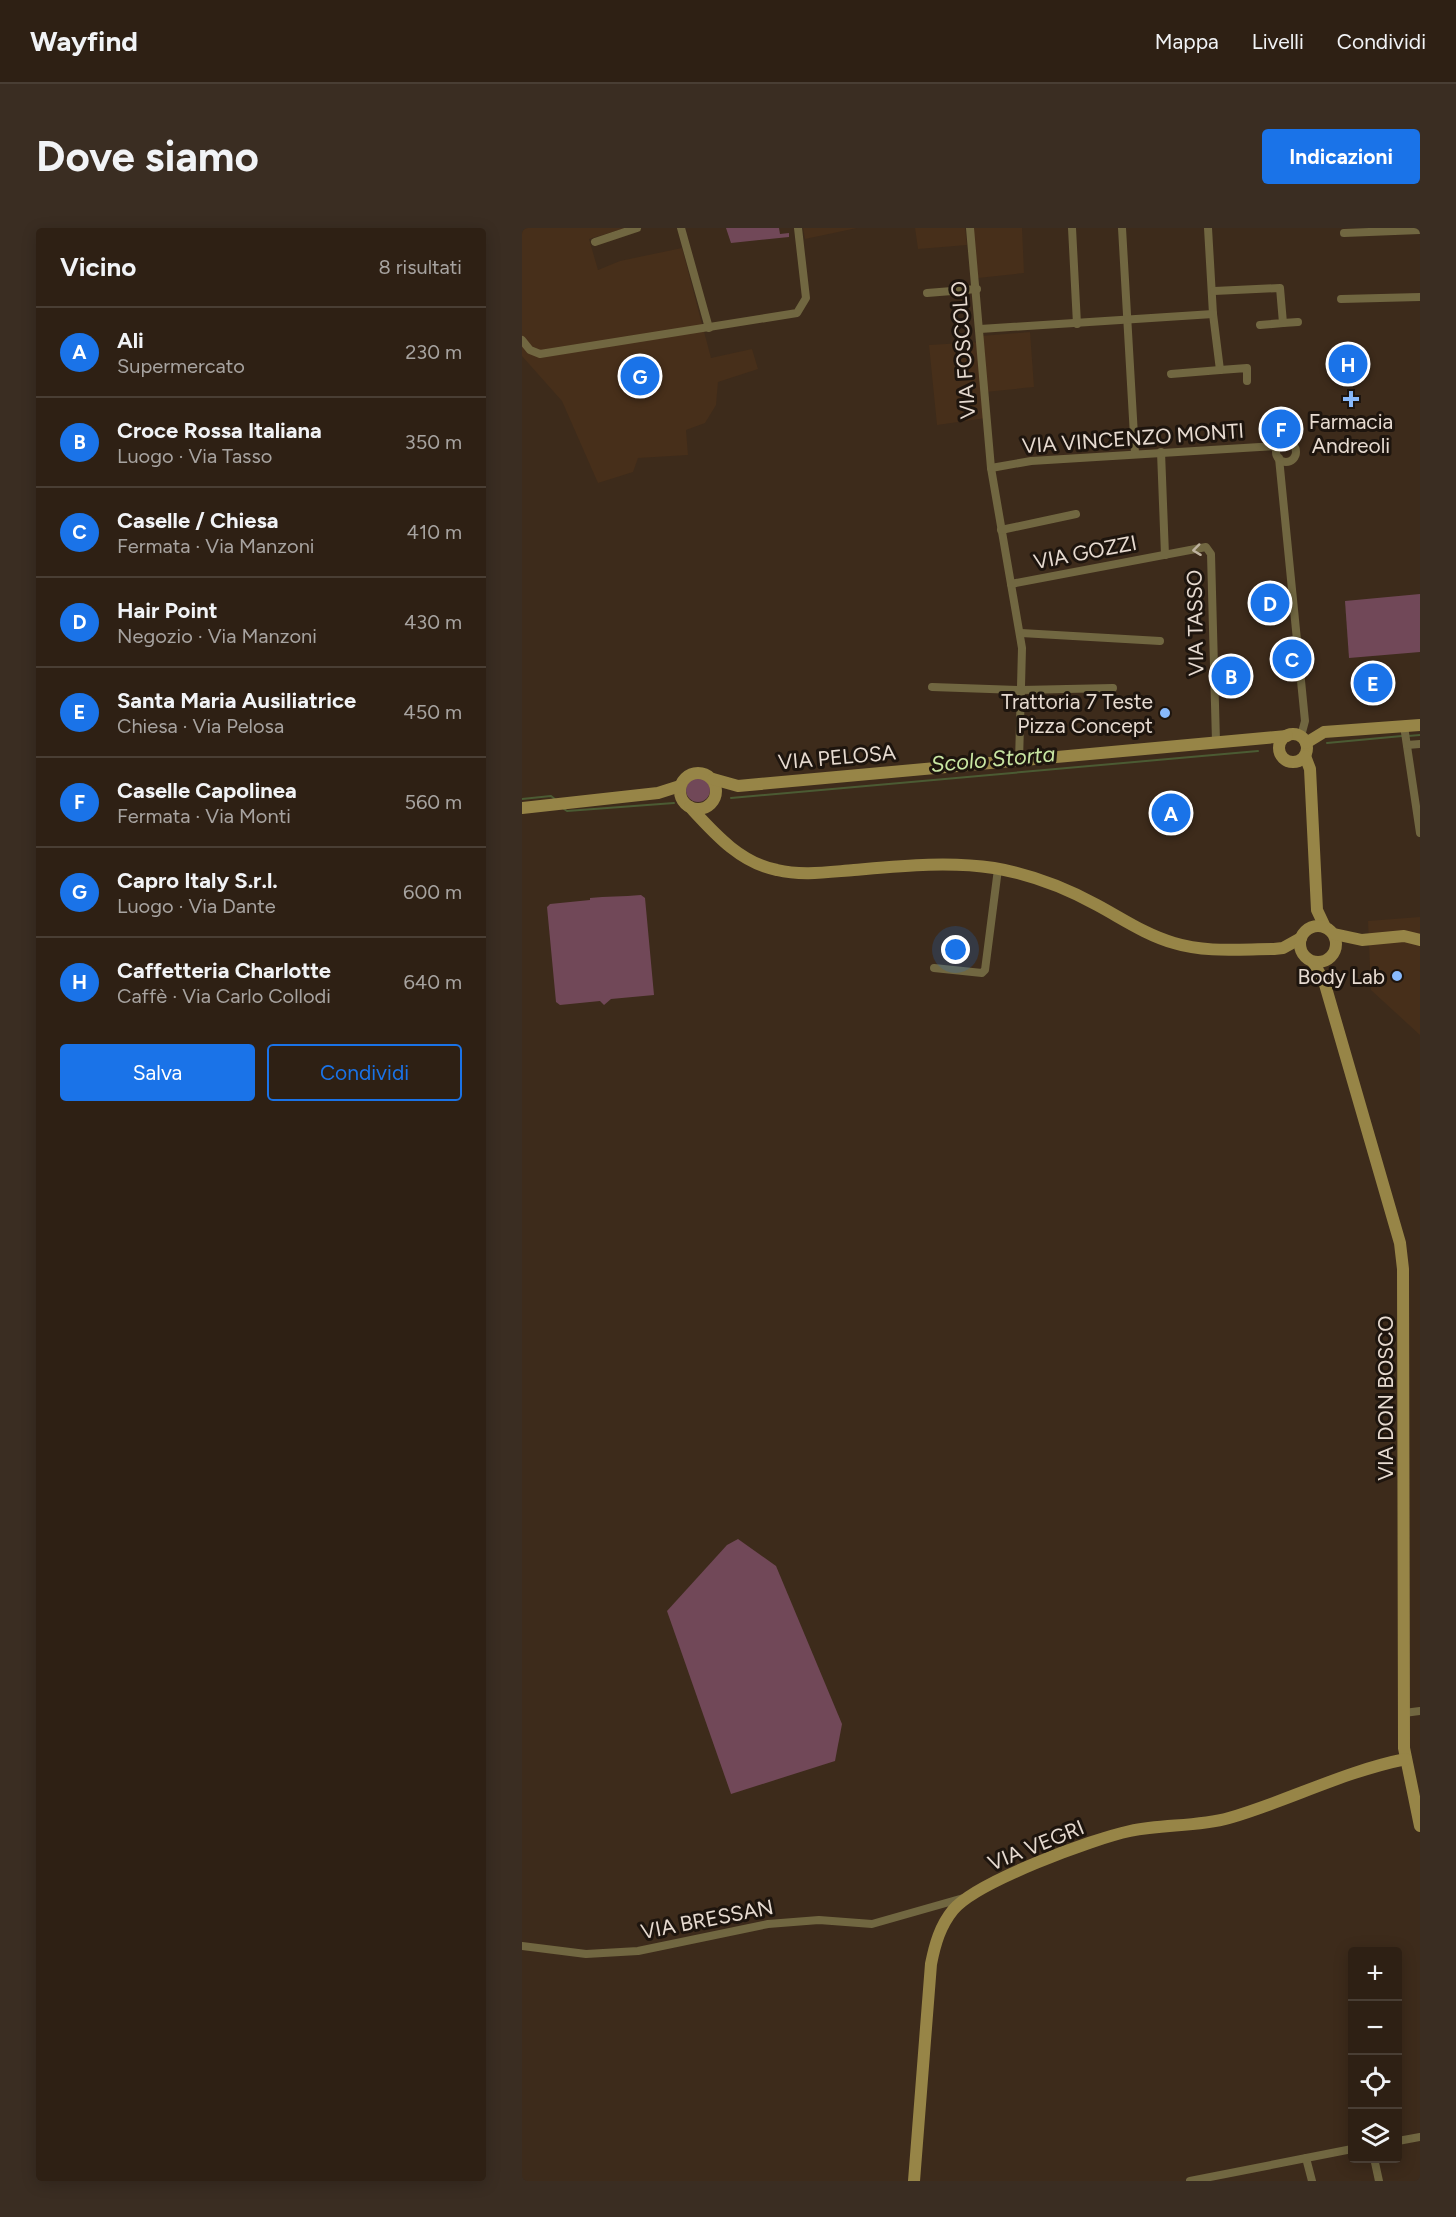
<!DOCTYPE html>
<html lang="it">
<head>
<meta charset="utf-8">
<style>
  body { margin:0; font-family:Figtree,sans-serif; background:#3a2d22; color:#f1f3f6 }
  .controls { position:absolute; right:18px; bottom:18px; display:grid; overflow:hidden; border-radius:6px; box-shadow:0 3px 15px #0003 }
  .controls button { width:54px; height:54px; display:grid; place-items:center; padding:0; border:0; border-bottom:2px solid #493e34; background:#2e2014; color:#f1f3f6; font:30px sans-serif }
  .you { position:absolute; left:434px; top:722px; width:21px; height:21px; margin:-15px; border:4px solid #fff; border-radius:50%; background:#1a73e8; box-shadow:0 0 0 9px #1a73e833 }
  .badge { display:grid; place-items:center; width:39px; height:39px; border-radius:50%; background:#1a73e8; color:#fff; font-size:20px; font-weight:700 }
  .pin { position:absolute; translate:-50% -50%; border:3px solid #fff; box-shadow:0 2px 6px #0006 }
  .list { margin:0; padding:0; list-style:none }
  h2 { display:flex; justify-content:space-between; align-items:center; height:78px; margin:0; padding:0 24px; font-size:26px }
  h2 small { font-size:20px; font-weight:400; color:#a7a3a0 }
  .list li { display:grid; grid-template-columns:39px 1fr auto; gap:18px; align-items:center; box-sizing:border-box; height:90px; padding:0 24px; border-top:2px solid #493e34 }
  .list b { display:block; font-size:22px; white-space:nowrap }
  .list p { margin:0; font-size:20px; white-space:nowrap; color:#a7a3a0 }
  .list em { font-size:20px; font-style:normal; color:#a7a3a0 }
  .actions { display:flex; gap:12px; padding:18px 24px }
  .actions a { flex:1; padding:14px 0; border:2px solid #1a73e8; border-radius:6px; text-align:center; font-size:21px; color:#1a73e8 }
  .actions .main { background:#1a73e8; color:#fff }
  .icon { flex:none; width:33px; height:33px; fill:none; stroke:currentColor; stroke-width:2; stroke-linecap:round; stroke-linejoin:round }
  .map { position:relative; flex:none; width:898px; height:1953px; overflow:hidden; border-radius:6px }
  header { display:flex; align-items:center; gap:36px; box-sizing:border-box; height:84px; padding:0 30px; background:#2e2014; border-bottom:2px solid #493e34 }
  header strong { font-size:28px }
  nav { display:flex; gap:33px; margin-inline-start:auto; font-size:21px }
  .intro { display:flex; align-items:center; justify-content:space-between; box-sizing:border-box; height:144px; padding:0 36px }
  h1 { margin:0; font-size:42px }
  .button { padding:15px 27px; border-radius:6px; background:#1a73e8; color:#fff; font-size:21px; font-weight:700 }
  main { display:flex; gap:36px; padding:0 36px }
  aside { flex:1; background:#2e2014; border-radius:6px; box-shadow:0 3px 15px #0003 }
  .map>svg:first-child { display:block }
  .built { fill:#472f1a }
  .green { fill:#714858 }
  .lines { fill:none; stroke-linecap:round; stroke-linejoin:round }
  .stream { stroke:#4b5b33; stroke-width:2 }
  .street { stroke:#716741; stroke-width:8 }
  .secondary { stroke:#978547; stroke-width:12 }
  .oneway { stroke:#beb29f }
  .poi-dot { fill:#89bafc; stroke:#1e150e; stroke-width:2 }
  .labels { text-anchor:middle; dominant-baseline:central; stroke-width:6; stroke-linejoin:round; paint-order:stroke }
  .street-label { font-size:21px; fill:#e7dbd1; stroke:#1e150e }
  .poi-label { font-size:21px; fill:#e7dbd1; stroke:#1e150e; text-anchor:end }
  .water-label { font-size:22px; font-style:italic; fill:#c9e7a3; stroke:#1e150e }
</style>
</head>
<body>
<header>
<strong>Wayfind</strong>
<nav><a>Mappa</a><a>Livelli</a><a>Condividi</a></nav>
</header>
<div class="intro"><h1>Dove siamo</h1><a class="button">Indicazioni</a></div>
<main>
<aside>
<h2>Vicino<small>8 risultati</small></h2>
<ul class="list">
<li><span class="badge">A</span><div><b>Ali</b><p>Supermercato</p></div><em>230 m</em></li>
<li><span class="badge">B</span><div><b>Croce Rossa Italiana</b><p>Luogo · Via Tasso</p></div><em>350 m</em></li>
<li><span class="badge">C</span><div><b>Caselle / Chiesa</b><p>Fermata · Via Manzoni</p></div><em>410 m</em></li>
<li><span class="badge">D</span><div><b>Hair Point</b><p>Negozio · Via Manzoni</p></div><em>430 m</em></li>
<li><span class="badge">E</span><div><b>Santa Maria Ausiliatrice</b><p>Chiesa · Via Pelosa</p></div><em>450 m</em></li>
<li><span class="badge">F</span><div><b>Caselle Capolinea</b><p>Fermata · Via Monti</p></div><em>560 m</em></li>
<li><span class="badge">G</span><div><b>Capro Italy S.r.l.</b><p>Luogo · Via Dante</p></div><em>600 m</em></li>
<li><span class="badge">H</span><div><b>Caffetteria Charlotte</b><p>Caffè · Via Carlo Collodi</p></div><em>640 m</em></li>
</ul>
<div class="actions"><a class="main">Salva</a><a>Condividi</a></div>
</aside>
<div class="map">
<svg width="898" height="1953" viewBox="0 0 898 1953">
  <rect width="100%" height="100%" fill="#3d2b1b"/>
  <g class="built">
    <path d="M0 0H104L67 11 76 42 98 33 160 20 189 130 230 121 236 141 196 154 194 177 183 195 164 202 166 227 116 230 111 244 76 255 40 173 0 128Z"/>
    <path d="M281 0H335L283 11Z"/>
    <path d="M393 0H443L445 17 396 21Z"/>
    <path d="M451 0H500L502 45 456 50Z"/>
    <path d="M508 104 512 159 463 164 464 190 415 197 407 117 459 114V108Z"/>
    <path d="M898 689V807L849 762 846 693Z"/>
  </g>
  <g class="green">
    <path d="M204 0H257L258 6 267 5V9L209 15Z"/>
    <path d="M898 366V424L827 430 823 373Z"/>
    <circle cx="176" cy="562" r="12"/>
    <path d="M119 667 123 670 132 767 89 771 82 777 78 773 38 777 34 774 25 679 28 676 68 672V670C84 668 101 669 119 667Z"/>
    <path d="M216 1311 254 1338 320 1496 313 1533 209 1566 145 1383 205 1317Z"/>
  </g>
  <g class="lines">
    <g class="stream">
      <path d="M886 508 898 507"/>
      <path d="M805 515 880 508"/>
      <path d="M209 570 736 523"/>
      <path d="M0 571 29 568 34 572"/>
      <path d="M42 581 45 583 152 575"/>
    </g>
    <g class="street">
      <path d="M159 0 187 100"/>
      <path d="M448 0 469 240 500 420 497 534"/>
      <path d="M550 0 555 96"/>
      <path d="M600 0 613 225"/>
      <path d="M686 0 691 86 698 142 725 140V153"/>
      <path d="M822 5 898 2"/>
      <path d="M73 14 115 0"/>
      <path d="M692 63 758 60 761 95 738 97"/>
      <path d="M405 65 455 61"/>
      <path d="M819 71 898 69"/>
      <path d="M761 95 776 94"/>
      <path d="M458 101 691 86"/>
      <path d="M0 112 8 122 18 126 275 85 284 70 276 0"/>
      <path d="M649 146 698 142"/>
      <circle cx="764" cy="224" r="10"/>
      <path d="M639 224 643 327"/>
      <path d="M757 230 783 493 779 508"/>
      <path d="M469 240 509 233 755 218"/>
      <path d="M479 302 554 286"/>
      <path d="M489 356 684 319 689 326 694 514"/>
      <path d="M499 405 638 413"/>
      <path d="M410 459 499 462 591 460"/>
      <path d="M882 498 898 605"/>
      <path d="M885 517 898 516"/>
      <path d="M412 740 460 745 463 742 476 641"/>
      <path d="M882 1485 898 1483"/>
      <path d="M0 1718 64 1726 116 1723 246 1696 297 1692 350 1696 445 1669"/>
      <path d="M876 1913 898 1909"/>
      <path d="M784 1930 790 1953"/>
      <path d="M852 1930 857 1953"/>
      <path d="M668 1953 830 1921"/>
    </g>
    <g class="secondary">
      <circle cx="771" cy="520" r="14"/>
      <path d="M784 515 802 504 898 497"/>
      <path d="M783 528 788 541 795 682 803 699"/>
      <circle cx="176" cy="563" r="18"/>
      <path d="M191 551 216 558 765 508"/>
      <path d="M168 579C192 605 218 635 255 642 280 648 306 644 332 642 378 638 426 633 472 640 507 646 544 660 575 677 601 691 624 707 652 715 684 725 719 721 752 721L761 720 779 710"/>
      <path d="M0 580 136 565 158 558"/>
      <circle cx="796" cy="716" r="18"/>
      <path d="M812 706 840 712 882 708 898 712"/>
      <path d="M791 734 802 753 878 1015 881 1041 882 1520 898 1598"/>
      <path d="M392 1953 409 1736C413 1716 418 1698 431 1682 454 1654 570 1611 608 1603 641 1596 675 1599 707 1590 766 1573 823 1543 884 1531"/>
    </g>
  </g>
  <defs><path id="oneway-chevron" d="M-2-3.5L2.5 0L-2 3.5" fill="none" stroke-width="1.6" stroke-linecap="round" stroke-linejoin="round" transform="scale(1.5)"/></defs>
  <use class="oneway" href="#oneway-chevron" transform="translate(675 322) rotate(173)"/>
  <g class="poi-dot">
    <path d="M826 162h6v6h6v6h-6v6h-6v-6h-6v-6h6z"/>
    <circle cx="643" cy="485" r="6"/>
    <circle cx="875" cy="748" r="6"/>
  </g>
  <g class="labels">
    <g class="street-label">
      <text transform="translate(441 122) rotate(-94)">VIA FOSCOLO</text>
      <text transform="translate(611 210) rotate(-4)">VIA VINCENZO MONTI</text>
      <text transform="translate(563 324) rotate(-11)">VIA GOZZI</text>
      <text transform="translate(673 395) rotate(-91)">VIA TASSO</text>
      <text transform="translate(315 529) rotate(-5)">VIA PELOSA</text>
      <text transform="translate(863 1170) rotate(-90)">VIA DON BOSCO</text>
      <text transform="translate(514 1617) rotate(-22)">VIA VEGRI</text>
      <text transform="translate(185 1691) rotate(-11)">VIA BRESSAN</text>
    </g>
    <g class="poi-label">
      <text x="829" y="193" text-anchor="middle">Farmacia<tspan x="829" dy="24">Andreoli</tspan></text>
      <text x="631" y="473">Trattoria 7 Teste<tspan x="631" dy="24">Pizza Concept</tspan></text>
      <text x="863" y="748">Body Lab</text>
    </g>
    <g class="water-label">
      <text transform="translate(471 531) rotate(-5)">Scolo Storta</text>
    </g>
  </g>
</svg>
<div class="controls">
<button>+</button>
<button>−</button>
<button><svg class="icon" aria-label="locate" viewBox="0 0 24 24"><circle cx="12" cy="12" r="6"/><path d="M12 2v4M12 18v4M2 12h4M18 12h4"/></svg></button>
<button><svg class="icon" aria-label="layers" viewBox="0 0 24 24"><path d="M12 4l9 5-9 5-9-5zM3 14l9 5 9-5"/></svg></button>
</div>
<div class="you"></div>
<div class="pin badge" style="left:649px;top:585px">A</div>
<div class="pin badge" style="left:709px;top:448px">B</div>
<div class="pin badge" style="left:770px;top:431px">C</div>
<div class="pin badge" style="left:748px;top:375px">D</div>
<div class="pin badge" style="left:851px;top:455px">E</div>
<div class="pin badge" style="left:759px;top:201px">F</div>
<div class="pin badge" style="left:118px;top:148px">G</div>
<div class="pin badge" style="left:826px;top:136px">H</div>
</div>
</main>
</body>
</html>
